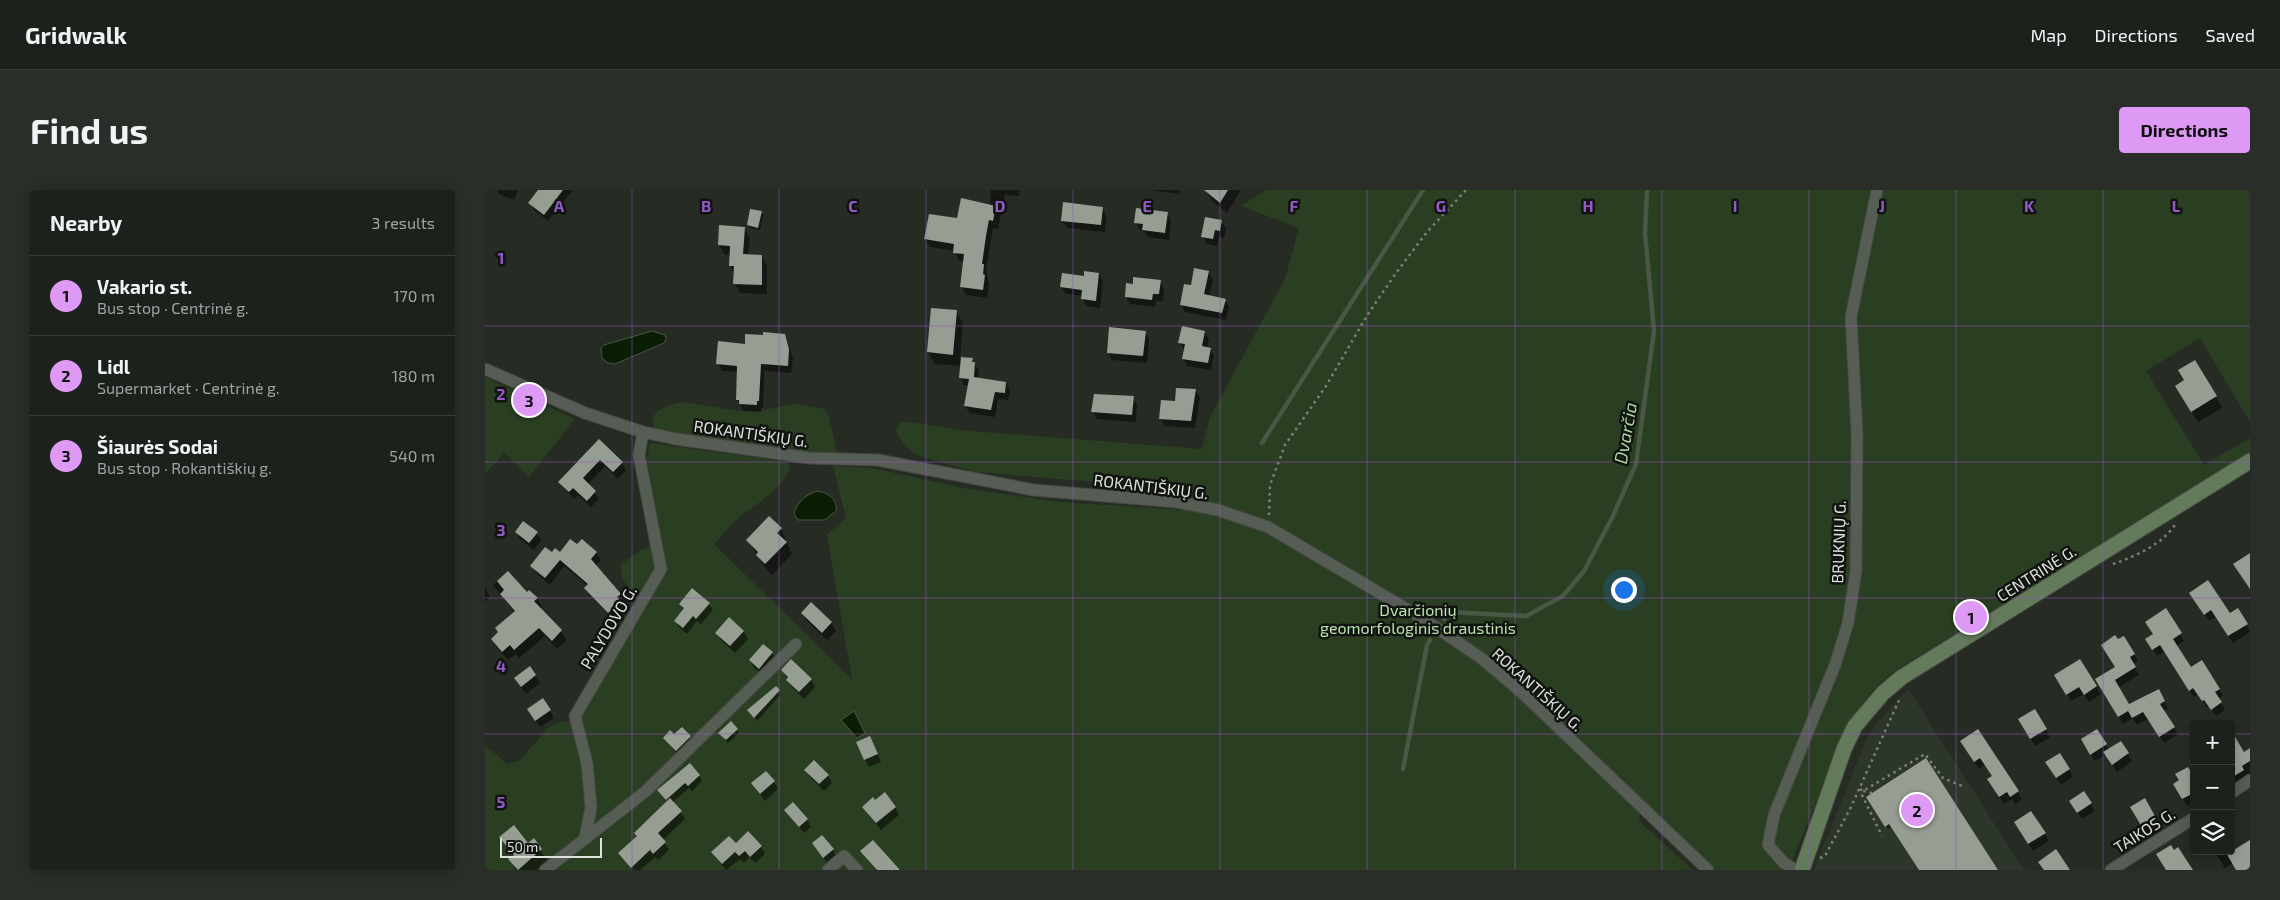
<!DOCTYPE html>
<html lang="en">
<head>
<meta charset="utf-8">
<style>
  body { margin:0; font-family:"Exo 2",sans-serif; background:#292e28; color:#f1f3f6 }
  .controls { position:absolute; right:15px; bottom:15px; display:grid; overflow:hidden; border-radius:5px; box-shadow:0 2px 12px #0003 }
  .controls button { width:45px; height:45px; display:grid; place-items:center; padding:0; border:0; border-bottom:1px solid #3a3e3a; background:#1c211b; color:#f1f3f6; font:25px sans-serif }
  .scale { position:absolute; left:15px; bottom:12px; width:102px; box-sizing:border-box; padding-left:5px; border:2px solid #dde1dc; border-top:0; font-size:14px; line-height:18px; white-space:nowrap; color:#dde1dc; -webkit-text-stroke:4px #111310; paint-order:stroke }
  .you { position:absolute; left:1138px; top:399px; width:18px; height:18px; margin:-12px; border:4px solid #fff; border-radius:50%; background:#1a73e8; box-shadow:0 0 0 8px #1a73e833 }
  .badge { display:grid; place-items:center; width:32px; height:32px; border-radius:50%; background:#dd99f3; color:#111; font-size:16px; font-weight:700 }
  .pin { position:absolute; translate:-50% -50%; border:2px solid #fff; box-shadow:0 1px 5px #0006 }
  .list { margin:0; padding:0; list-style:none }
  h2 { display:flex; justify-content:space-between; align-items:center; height:65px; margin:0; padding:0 20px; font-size:21px }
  h2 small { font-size:16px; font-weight:400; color:#a0a3a3 }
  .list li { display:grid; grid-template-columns:32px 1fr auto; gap:15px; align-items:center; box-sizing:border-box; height:80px; padding:0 20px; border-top:1px solid #3a3e3a }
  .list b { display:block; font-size:19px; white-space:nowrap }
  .list p { margin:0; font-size:16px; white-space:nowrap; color:#a0a3a3 }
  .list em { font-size:16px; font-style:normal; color:#a0a3a3 }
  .icon { flex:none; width:28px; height:28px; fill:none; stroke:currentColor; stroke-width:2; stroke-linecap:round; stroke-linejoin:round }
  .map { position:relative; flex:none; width:1765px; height:680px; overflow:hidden; border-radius:5px }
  header { display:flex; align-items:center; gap:30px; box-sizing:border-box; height:70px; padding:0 25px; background:#1c211b; border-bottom:1px solid #3a3e3a }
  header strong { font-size:24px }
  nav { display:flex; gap:28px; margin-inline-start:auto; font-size:18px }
  .intro { display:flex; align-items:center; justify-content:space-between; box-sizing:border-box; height:120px; padding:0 30px }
  h1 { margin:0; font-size:35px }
  .button { padding:12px 22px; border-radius:5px; background:#dd99f3; color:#111; font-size:18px; font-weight:700 }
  main { display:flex; gap:30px; padding:0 30px }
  aside { flex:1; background:#1c211b; border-radius:5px; box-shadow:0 2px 12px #0003 }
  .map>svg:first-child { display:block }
  .built { fill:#2d362a }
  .green { fill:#2a3f22 }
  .water { fill:#0a1e03; stroke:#495844 }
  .shadow { fill:#0007 }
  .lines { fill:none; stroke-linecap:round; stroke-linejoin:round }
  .stream { stroke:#495844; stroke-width:4.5 }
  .building { fill:#969d93 }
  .street-casing { stroke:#454943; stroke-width:13 }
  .secondary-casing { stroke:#454943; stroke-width:17 }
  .path { stroke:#7d827c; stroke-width:2.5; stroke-dasharray:2.5 4; stroke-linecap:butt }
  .street { stroke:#565d54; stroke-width:11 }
  .secondary { stroke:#637a5b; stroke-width:15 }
  .grid { fill:none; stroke:#9459c6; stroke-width:1; stroke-opacity:0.55 }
  .labels { text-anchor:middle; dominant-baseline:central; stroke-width:5; stroke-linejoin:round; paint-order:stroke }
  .street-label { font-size:16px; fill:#dde1dc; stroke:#111310 }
  .park-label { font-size:16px; fill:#bae2ab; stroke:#111310 }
  .water-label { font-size:18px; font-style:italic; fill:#add59f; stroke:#111310 }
  .grid-label { font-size:16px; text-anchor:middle; font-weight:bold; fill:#9459c6; stroke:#111310; stroke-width:5; stroke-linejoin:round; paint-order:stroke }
</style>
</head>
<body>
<header>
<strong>Gridwalk</strong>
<nav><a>Map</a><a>Directions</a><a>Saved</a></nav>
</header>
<div class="intro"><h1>Find us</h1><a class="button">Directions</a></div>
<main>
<aside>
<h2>Nearby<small>3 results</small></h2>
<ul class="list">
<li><span class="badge">1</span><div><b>Vakario st.</b><p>Bus stop · Centrinė g.</p></div><em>170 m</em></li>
<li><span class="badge">2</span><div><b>Lidl</b><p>Supermarket · Centrinė g.</p></div><em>180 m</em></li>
<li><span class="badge">3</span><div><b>Šiaurės Sodai</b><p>Bus stop · Rokantiškių g.</p></div><em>540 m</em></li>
</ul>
</aside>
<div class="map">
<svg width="1765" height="680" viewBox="0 0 1765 680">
  <rect width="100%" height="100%" fill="#262c24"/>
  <path class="built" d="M1423 499 1539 680H1329L1380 552 1393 532Z"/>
  <g class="green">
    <path d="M781 0H1765V232L1715 148 1661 181 1719 275 1765 248V263L1605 363 1415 477 1393 495 1376 515 1361 539 1303 680H1230L1157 612 1154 631 1208 680H0V555L22 574 34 571 65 536 74 532H82L97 524 155 426 150 405 138 390 135 375 156 360 175 352 162 269 165 253 302 272 305 278C294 303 271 313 251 330 243 337 237 346 229 354L367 489 342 345 361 328 348 276 387 278 477 298 574 312 702 320 706 303 681 298 491 282 431 265 419 254 411 242 413 235 418 232H426L472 240 717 259 725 227 800 89 814 38 756 16Z"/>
    <path d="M0 187 90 229 44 287 19 263 0 284Z"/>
    <path d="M199 212 253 221H273L311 214 339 219 343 224 352 262 325 264 172 241C156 223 186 213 199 212Z"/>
  </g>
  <g class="water">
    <path d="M167 141 180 145 181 149 179 153 130 174 123 173 117 168 116 158 119 155Z"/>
    <path d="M333 301C343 303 353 309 351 321L340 330H313L309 324C312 312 321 304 333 301Z"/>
    <path d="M369 521 380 543 372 548 356 530Z"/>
  </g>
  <g class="shadow">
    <path d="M12 0H33L29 10 14 4Z"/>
    <path d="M55 0H88L63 31 49 20 45 13Z"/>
    <path d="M506 0H535L534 6 520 5 513 39 508 38 501 80 504 94 502 108 481 105 476 96 480 71H474L470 61 445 57 441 49 473 30 505 15Z"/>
    <path d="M665 0H695L694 4Z"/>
    <path d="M720 0H756L742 23 728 12Z"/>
    <path d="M617 18 621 25 620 42 582 38 577 31Z"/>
    <path d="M276 22 278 25 275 40 265 38 263 35Z"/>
    <path d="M682 23 686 30 684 50 663 47 659 41 655 40 651 33Z"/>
    <path d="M736 31 741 38 739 48 734 47 732 56 722 54 718 47Z"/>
    <path d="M259 38 265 48 263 65 277 66 282 76V104L255 103 250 93V84L245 76 246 65H240L234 55Z"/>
    <path d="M723 82 728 90 724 106 740 110 744 117 741 130 700 122 696 114 707 96Z"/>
    <path d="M614 84 618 91 615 118 601 116 597 106 581 104 576 97Z"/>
    <path d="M675 91 679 99 678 111H671L670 117 645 114 641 107 649 95Z"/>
    <path d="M471 121 478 133 475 168 487 170 494 181 493 189 521 193 525 201 523 210 513 209 510 227 485 223 480 216 484 195H479L475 187 476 176 450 174 443 162Z"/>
    <path d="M660 142 664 149 662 173 627 170 623 162Z"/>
    <path d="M719 142 724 149 722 158 725 159 729 166 726 180 702 176 698 168 699 160 695 152Z"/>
    <path d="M300 145 308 168 306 183 279 181 278 218H276V222L259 221 252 210 253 182 237 181 233 173 261 155Z"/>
    <path d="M1709 171 1737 218 1713 232 1692 197 1701 191Z"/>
    <path d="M711 201 715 208 710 238 680 236 676 229 692 213Z"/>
    <path d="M648 208 652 215 651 232 612 229 608 222Z"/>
    <path d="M114 251 137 273 141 280 133 289 120 276 103 294 114 309 106 317 93 305 89 309 75 292Z"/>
    <path d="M296 339 307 364 287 385 279 376 263 350Z"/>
    <path d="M31 342 52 343 56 350 49 360 35 349Z"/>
    <path d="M67 363H111L116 370 111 376 135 404 139 412 137 414 139 419 128 429 105 405 101 398 103 396 79 376 65 395 51 383 47 376Z"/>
    <path d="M23 382 42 404 52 408 57 417 55 419 76 441 82 450 72 459 60 446 34 468 31 464 23 470 12 458 7 449 30 423 8 395Z"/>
    <path d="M0 398 5 407 0 412Z"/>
    <path d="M1710 410 1744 425 1752 420 1765 442 1748 453 1731 427 1724 431Z"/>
    <path d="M196 414H224L228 420 216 434 212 431 202 444 194 437 190 431 199 420Z"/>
    <path d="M326 414 346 433 351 441 342 450 322 431 318 423Z"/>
    <path d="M258 441 263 449 250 463 236 450 232 443Z"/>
    <path d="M1695 444 1699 451 1691 456 1705 479 1717 472 1738 506 1734 509 1740 520 1731 526 1724 516 1722 518 1713 504 1709 507 1680 461 1672 466 1662 449Z"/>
    <path d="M1622 462 1649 464 1653 471 1648 474 1654 485 1633 498 1643 516 1673 500 1683 519 1678 521 1693 544 1679 553 1664 529 1652 535 1648 528 1638 534 1612 489 1632 478Z"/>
    <path d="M287 463 291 470 278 485 269 478 265 470Z"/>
    <path d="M1595 470 1616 504 1604 512 1599 504 1586 511 1571 485Z"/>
    <path d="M45 478 55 493 41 504 30 489Z"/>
    <path d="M297 480 326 490 330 497 319 509 307 497Z"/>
    <path d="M291 498 296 504 272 531 266 523Z"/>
    <path d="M65 520 69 528 55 537 48 527Z"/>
    <path d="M1550 520 1565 547 1550 556 1535 530Z"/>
    <path d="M197 539 209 555 196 568 179 548 189 546Z"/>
    <path d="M252 540 254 543 243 553 237 546Z"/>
    <path d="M1493 541 1537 609 1530 614 1527 609 1519 614 1508 597V587L1500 575 1494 579 1481 558Z"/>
    <path d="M1612 541 1624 560 1635 552 1647 571 1632 582 1621 565 1610 571 1597 550Z"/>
    <path d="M389 555 396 572 384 577 380 570Z"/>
    <path d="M1765 560V586L1753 599 1746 588 1759 563Z"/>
    <path d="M1584 579 1588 587 1576 595 1566 580Z"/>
    <path d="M321 580 343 585 347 593 339 601 325 587Z"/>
    <path d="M214 586 217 591 207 601 204 598 188 612 200 629 178 650 184 660 173 670 170 667 155 680H147L135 663 153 647 183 612 174 600Z"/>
    <path d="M1709 590V612L1702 616 1690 594Z"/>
    <path d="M289 592 293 599 280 611 267 594Z"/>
    <path d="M1599 602 1610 621 1597 629 1590 618Z"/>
    <path d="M1382 607 1512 680H1435L1407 636 1403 639Z"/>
    <path d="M1659 610 1675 636 1662 643 1647 617Z"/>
    <path d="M390 612 410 617 414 625 396 640 383 624Z"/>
    <path d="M301 620 322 629 326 637 319 643Z"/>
    <path d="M1535 640 1559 643 1564 651 1548 661Z"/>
    <path d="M16 648 43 654 48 650 63 671 52 680H31L25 669 28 666Z"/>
    <path d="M1746 651 1752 660 1765 652V680H1752L1748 673 1740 678 1729 661H1746Z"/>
    <path d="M250 655 276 657 280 664 270 673 264 667 259 673 255 669 241 680 227 663Z"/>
    <path d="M348 660 352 667 343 674 333 661Z"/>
    <path d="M377 662 413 680H391Z"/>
  </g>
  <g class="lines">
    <g class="stream">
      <path d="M777 253 938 0"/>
      <path d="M959 429 963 422 1041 426 1078 406 1099 381 1127 328 1151 274 1169 141 1160 43 1162 0"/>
      <path d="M918 579 942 455 945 450"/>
    </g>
  </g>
  <g class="building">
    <path d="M53 0H78L59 25 43 13Z"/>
    <path d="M719 0H743L735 13Z"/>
    <path d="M476 8 511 16 508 31 504 30 501 46 497 74H499L498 84 500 85 498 100 475 97 479 64 468 63 469 54 439 49 444 24 472 28Z"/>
    <path d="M578 12 618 17 616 35 576 31Z"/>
    <path d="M651 18 683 22 680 43 657 40 658 34 649 33Z"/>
    <path d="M265 19 277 21 273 38 262 35Z"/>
    <path d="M720 27 737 30 735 41 730 40 728 49 716 47Z"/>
    <path d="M234 35 260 37 258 64 277 65V95L248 94 249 76H244L245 56 233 55Z"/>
    <path d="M709 78 724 81 719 104 741 109 737 123 695 115 699 94 706 95Z"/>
    <path d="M599 81 614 83 611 111 596 109 597 100 575 97 577 83 599 86Z"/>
    <path d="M648 87 676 90 674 104H668L667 110 640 107 641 93 648 94Z"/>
    <path d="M446 118 472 120 468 165 442 162Z"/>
    <path d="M697 136 720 141 717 156 726 158 723 173 697 169 700 154 693 153Z"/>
    <path d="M624 137 661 141 658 166 622 163Z"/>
    <path d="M278 142 300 144 304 159 303 176 276 174 274 211H272V215L254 214V210H251L252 176 231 174 233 151 260 154V144L278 145Z"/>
    <path d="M476 167 488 168 487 172H490L489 187 521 192 520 203 510 202 506 220 479 216 484 189 474 188Z"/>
    <path d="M1710 170 1732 206 1706 222 1690 196 1699 190 1693 180Z"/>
    <path d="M691 198 711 199 706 231 674 229 676 210 690 211Z"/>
    <path d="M609 204 649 206 647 225 606 222Z"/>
    <path d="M114 249 138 272 128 282 115 270 98 288 111 301 102 311 88 298 84 302 73 292Z"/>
    <path d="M284 326 297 338 292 343 302 352 280 374 271 365 273 362 261 350Z"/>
    <path d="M38 331 53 342 44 353 30 342Z"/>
    <path d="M85 349 92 354 97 349 112 362 106 369 136 404 132 407 136 411 123 423 99 398 103 394 75 370 60 388 45 376 60 357 67 362 70 358 75 362Z"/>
    <path d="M1765 363V399L1748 374Z"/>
    <path d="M23 381 42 402 44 400 53 408 49 411 77 440 67 451 54 438 29 460 25 455 17 462 6 449 13 442 10 438 30 421 15 404 19 400 12 391Z"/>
    <path d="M1723 390 1745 423 1753 418 1763 434 1743 446 1726 420 1719 425 1704 403Z"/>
    <path d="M207 398 225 413 211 429 208 426 198 438 189 431 199 418 194 414Z"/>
    <path d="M326 412 347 432 337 443 316 423Z"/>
    <path d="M1681 418 1697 443 1688 449 1706 477 1717 470 1735 499 1730 502 1737 512 1726 520 1719 510 1717 511 1708 498 1704 501 1675 455 1667 460 1660 449 1668 444 1660 432Z"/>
    <path d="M244 427 259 441 245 456 230 443Z"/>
    <path d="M1630 445 1633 449 1639 446 1650 464 1645 467 1651 477 1630 490 1644 514 1674 499 1680 511 1675 514 1690 537 1674 547 1658 522 1647 528 1643 521 1633 527 1610 489 1630 477 1616 455Z"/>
    <path d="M278 454 288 462 274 479 264 470Z"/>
    <path d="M306 469 327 489 314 502 301 490 303 487 296 480Z"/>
    <path d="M1595 469 1612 496 1599 505 1594 497 1581 505 1569 485Z"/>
    <path d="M45 476 51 485 36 497 29 488Z"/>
    <path d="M291 496 295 500 269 528 262 520Z"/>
    <path d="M58 508 66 520 50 531 42 519Z"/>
    <path d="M1550 519 1562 539 1545 549 1533 529Z"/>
    <path d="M246 531 253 539 241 550 233 543Z"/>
    <path d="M197 537 206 546 191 561 178 548 185 540 189 544Z"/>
    <path d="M1493 539 1534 601 1525 607 1522 602 1514 607 1502 589 1507 586 1495 568 1489 572 1475 551Z"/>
    <path d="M1612 539 1622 554 1605 565 1596 549Z"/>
    <path d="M1746 540 1759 562 1765 558V571L1757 576 1759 580 1746 588Z"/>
    <path d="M385 546 393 564 379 570 371 552Z"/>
    <path d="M1636 551 1644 563 1627 575 1618 562Z"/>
    <path d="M1575 563 1585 579 1571 588 1560 572Z"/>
    <path d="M1441 568 1513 680H1434L1404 634 1400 637 1381 607Z"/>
    <path d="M329 570 344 585 334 594 319 580Z"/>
    <path d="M205 573 215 585 203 596 200 593 181 610 172 600Z"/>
    <path d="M1703 577 1709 587V603L1697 609 1688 594 1694 590 1690 584Z"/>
    <path d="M281 581 290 591 275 604 266 593Z"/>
    <path d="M1599 601 1607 613 1592 623 1584 611Z"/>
    <path d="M400 602 411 617 391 633 377 617 388 607 390 610Z"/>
    <path d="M185 608 197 621 173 643 181 652 168 664 165 660 146 678 133 663 152 646 149 643Z"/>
    <path d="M1660 608 1671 628 1657 637 1645 617Z"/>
    <path d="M308 612 323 629 314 637 299 620Z"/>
    <path d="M1546 621 1561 643 1543 654 1529 632Z"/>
    <path d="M29 635 43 653 49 648 57 659 33 680 23 669 29 665 14 647Z"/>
    <path d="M263 641 277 656 265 667 260 661 254 666 250 662 237 674 226 662 244 646 251 653Z"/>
    <path d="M337 645 349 659 338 668 327 653Z"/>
    <path d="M388 650 415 680H392L375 661Z"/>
    <path d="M1765 650V680H1751L1740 661H1747Z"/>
    <path d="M1686 655 1689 660 1693 657 1708 680H1681L1671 664Z"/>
    <path d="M1571 659 1585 680H1559L1553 672Z"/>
  </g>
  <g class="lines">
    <g class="street-casing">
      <g id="street">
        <path d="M0 179 100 223 158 242 191 249 324 268 393 270 549 300 692 312 733 320 783 337 937 428 996 468 1034 500 1223 680"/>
        <path d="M1746 603 1765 590"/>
        <path d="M100 647 106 618 102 573 90 526 176 379 154 265 158 242"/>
        <path d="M60 680 161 601 311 454"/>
        <path d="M343 680 359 666 372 680"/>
        <path d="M1311 680 1299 673 1283 655 1289 625 1350 475 1363 433 1371 381 1372 243 1366 127 1392 0"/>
        <path d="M1626 680 1709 628"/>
      </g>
    </g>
    <g class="secondary-casing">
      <path id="secondary" d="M1317 680 1359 559 1370 536 1398 503 1417 487 1765 271"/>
    </g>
    <g class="path">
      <path d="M784 325 785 295 800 255 841 196 883 124 911 83 942 42 981 0"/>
      <path d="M1628 374C1651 366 1676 355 1690 335"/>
      <path d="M1375 599 1378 601 1440 564 1458 588 1477 596"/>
      <path d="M1387 603 1378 601 1377 605 1397 646"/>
      <path d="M1335 668 1340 666 1366 617 1415 508"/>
    </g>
    <use href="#street" class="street"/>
    <use href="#secondary" class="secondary"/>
  </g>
  <path class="grid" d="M147 0V680M294 0V680M441 0V680M588 0V680M735 0V680M882 0V680M1030 0V680M1177 0V680M1324 0V680M1471 0V680M1618 0V680M0 136H1765M0 272H1765M0 408H1765M0 544H1709M1746 544H1765"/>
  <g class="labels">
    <g class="street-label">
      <text transform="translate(266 243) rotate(8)">ROKANTIŠKIŲ G.</text>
      <text transform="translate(666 296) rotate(7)">ROKANTIŠKIŲ G.</text>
      <text transform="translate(1353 352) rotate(-88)">BRUKNIŲ G.</text>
      <text transform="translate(1551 383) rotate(-32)">CENTRINĖ G.</text>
      <text transform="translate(123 437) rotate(-59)">PALYDOVO G.</text>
      <text transform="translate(1053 499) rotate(42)">ROKANTIŠKIŲ G.</text>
      <text transform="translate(1659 640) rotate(-32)">TAIKOS G.</text>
    </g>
    <g class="park-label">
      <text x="933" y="419">Dvarčionių<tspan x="933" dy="18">geomorfologinis draustinis</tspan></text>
    </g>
    <g class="water-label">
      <text transform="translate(1140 243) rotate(-80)">Dvarčia</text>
    </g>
  </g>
  <g class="grid-label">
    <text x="74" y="22">A</text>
    <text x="221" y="22">B</text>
    <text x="368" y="22">C</text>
    <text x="515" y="22">D</text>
    <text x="662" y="22">E</text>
    <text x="809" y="22">F</text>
    <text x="956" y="22">G</text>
    <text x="1103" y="22">H</text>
    <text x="1250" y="22">I</text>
    <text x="1397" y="22">J</text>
    <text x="1544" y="22">K</text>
    <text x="1691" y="22">L</text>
    <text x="16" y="74">1</text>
    <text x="16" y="210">2</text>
    <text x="16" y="346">3</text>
    <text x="16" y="482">4</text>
    <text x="16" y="618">5</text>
  </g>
</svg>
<div class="controls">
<button>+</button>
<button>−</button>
<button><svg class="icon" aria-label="layers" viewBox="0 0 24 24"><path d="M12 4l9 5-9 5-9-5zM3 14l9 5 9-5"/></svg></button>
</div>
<div class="scale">50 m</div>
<div class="you"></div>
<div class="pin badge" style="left:1486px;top:427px">1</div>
<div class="pin badge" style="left:1432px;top:620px">2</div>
<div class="pin badge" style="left:44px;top:210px">3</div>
</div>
</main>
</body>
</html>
